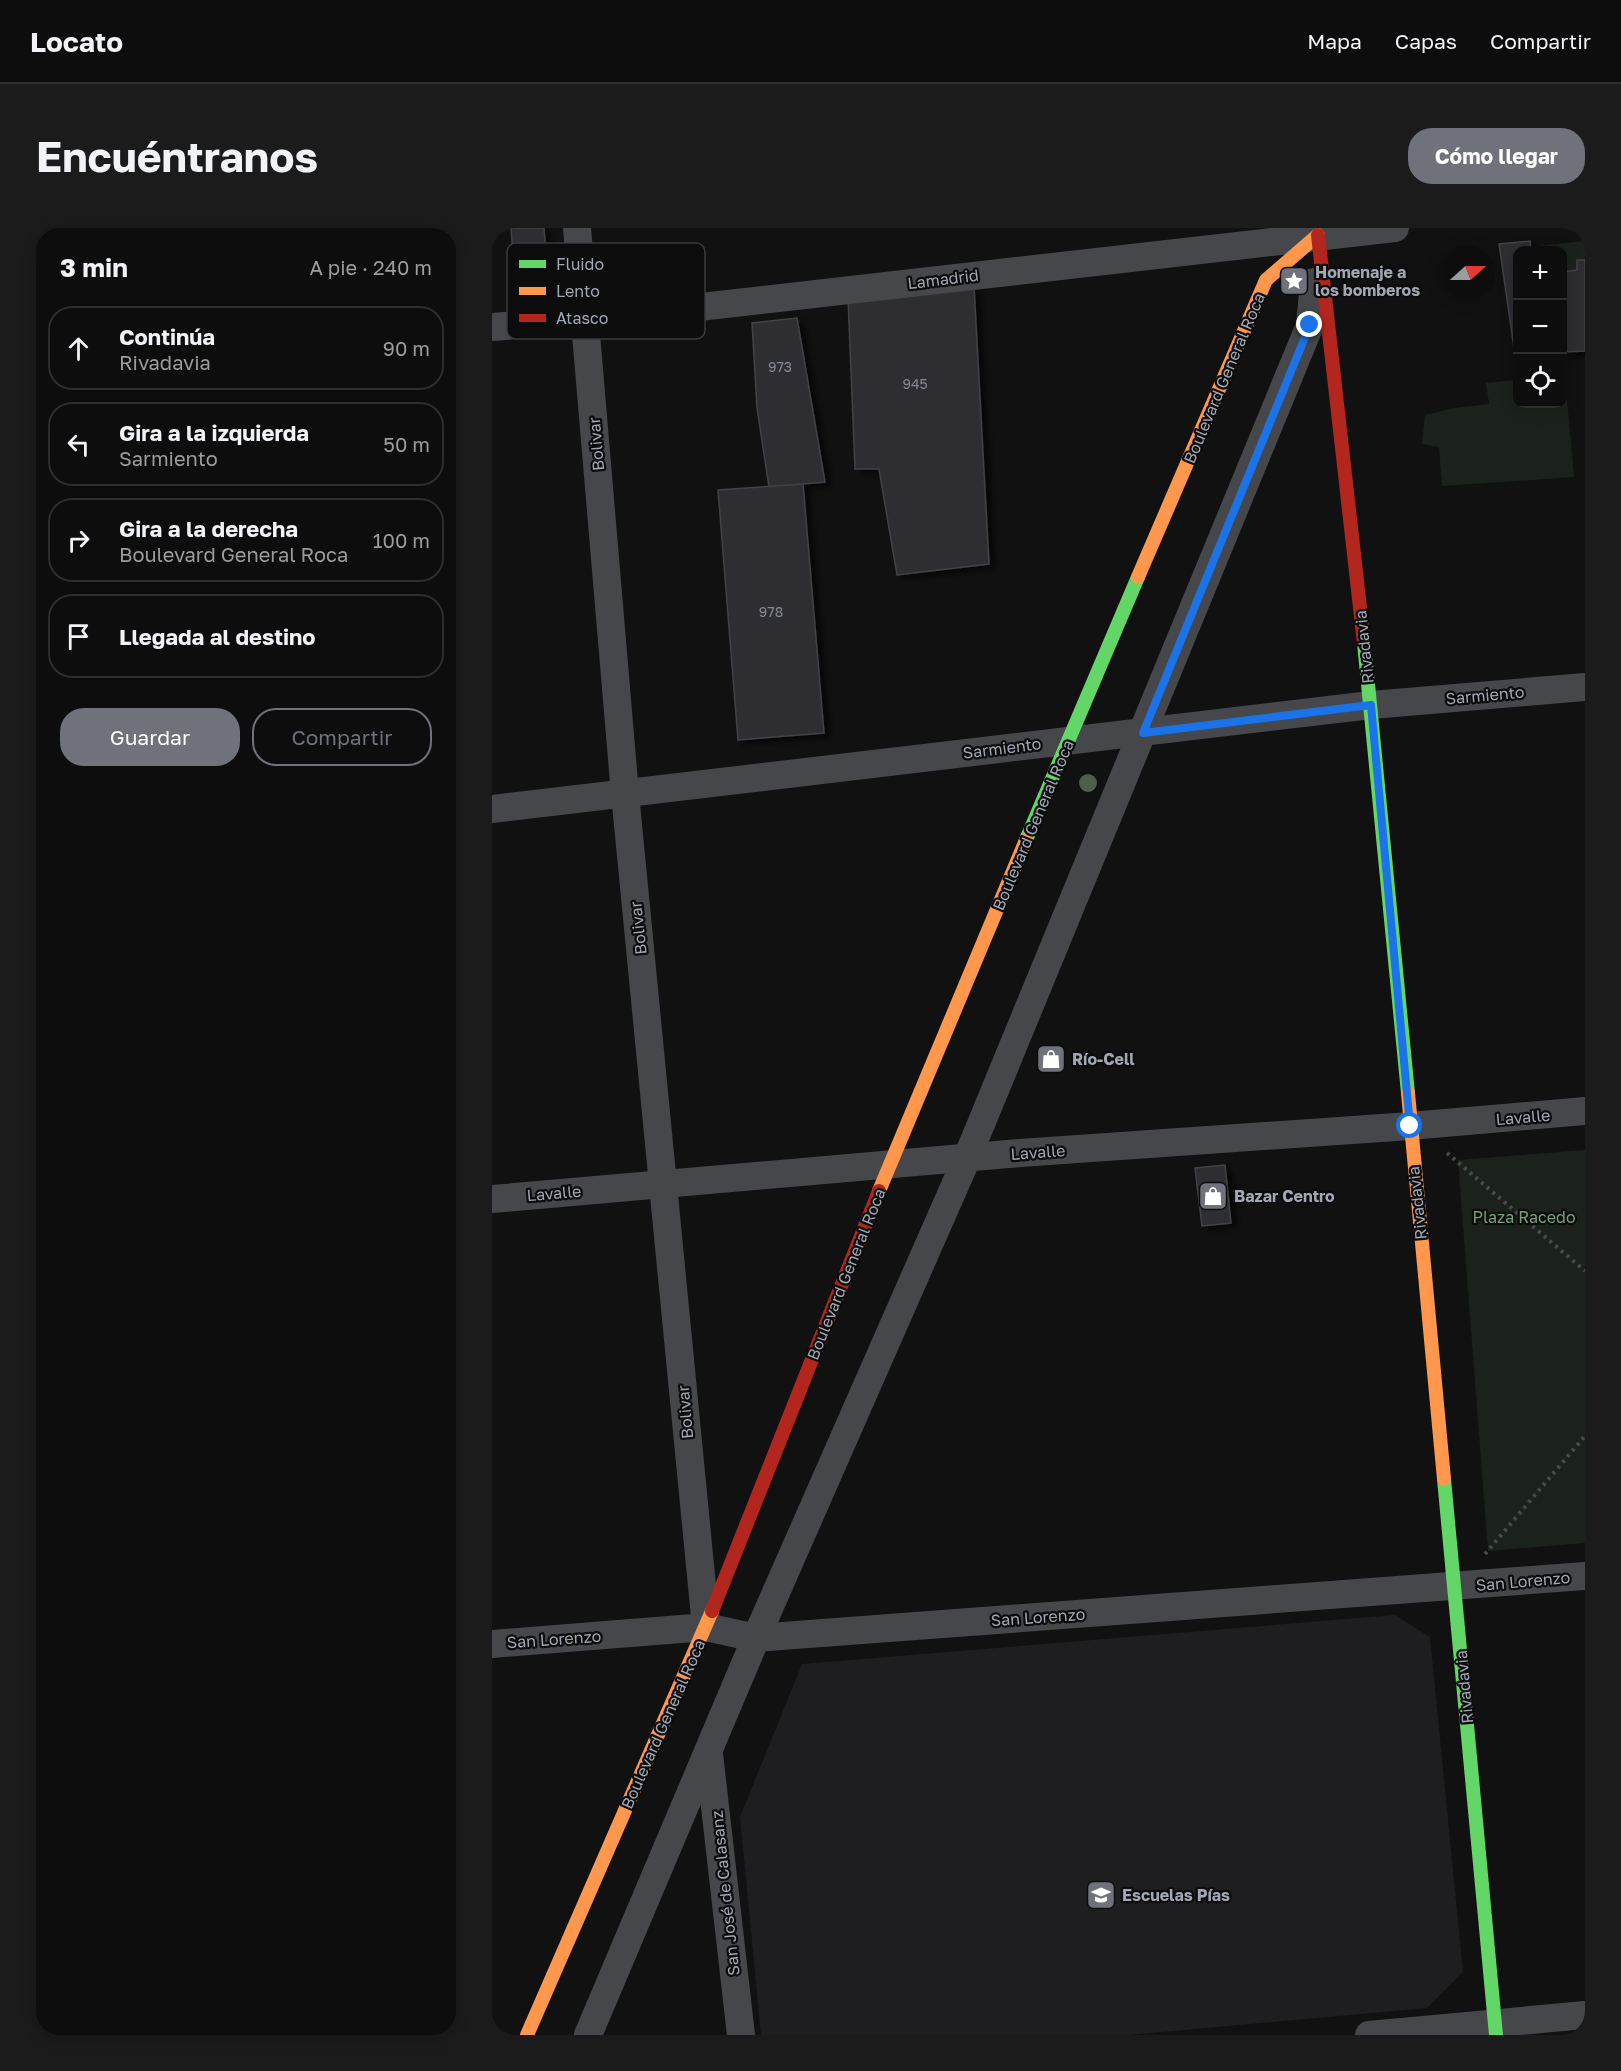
<!DOCTYPE html>
<html lang="es">
<head>
<meta charset="utf-8">
<style>
  body { margin:0; font-family:"Golos Text",sans-serif; background:#1b1b1c; color:#f1f3f6 }
  .controls { position:absolute; right:18px; top:18px; display:grid; overflow:hidden; border-radius:12px; box-shadow:0 3px 15px #0003 }
  .controls button { width:54px; height:54px; display:grid; place-items:center; padding:0; border:0; border-bottom:2px solid #2d2d2e; background:#0d0d0e; color:#f1f3f6; font:30px sans-serif }
  .compass { position:absolute; left:949px; top:18px; width:54px; height:54px; border-radius:50%; background:#0d0d0e; box-shadow:0 3px 15px #0003; rotate:69deg }
  .stop { position:absolute; width:18px; height:18px; margin:-14px; border:4px solid #1a73e8; border-radius:50%; background:#fff }
  .stop.end { background:#1a73e8; border-color:#fff; box-shadow:0 2px 6px #0008 }
  .list { margin:0; padding:0; list-style:none }
  h2 { display:flex; justify-content:space-between; align-items:center; height:78px; margin:0; padding:0 24px; font-size:26px }
  h2 small { font-size:20px; font-weight:400; color:#9a9c9e }
  .list li { display:grid; grid-template-columns:39px 1fr auto; gap:18px; align-items:center; box-sizing:border-box; height:84px; margin:0 12px 12px; padding:0 12px; border:2px solid #2d2d2e; border-radius:24px }
  .list b { display:block; font-size:22px; white-space:nowrap }
  .list p { margin:0; font-size:20px; white-space:nowrap; color:#9a9c9e }
  .list em { font-size:20px; font-style:normal; color:#9a9c9e }
  .actions { display:flex; gap:12px; padding:18px 24px }
  .actions a { flex:1; padding:14px 0; border:2px solid #6f727b; border-radius:24px; text-align:center; font-size:21px; color:#6f727b }
  .actions .main { background:#6f727b; color:#fff }
  .icon { flex:none; width:33px; height:33px; fill:none; stroke:currentColor; stroke-width:2; stroke-linecap:round; stroke-linejoin:round }
  .map { position:relative; flex:none; width:1093px; height:1807px; overflow:hidden; border-radius:24px }
  header { display:flex; align-items:center; gap:36px; box-sizing:border-box; height:84px; padding:0 30px; background:#0d0d0e; border-bottom:2px solid #2d2d2e }
  header strong { font-size:28px }
  nav { display:flex; gap:33px; margin-inline-start:auto; font-size:21px }
  .intro { display:flex; align-items:center; justify-content:space-between; box-sizing:border-box; height:144px; padding:0 36px }
  h1 { margin:0; font-size:42px }
  .button { padding:15px 27px; border-radius:24px; background:#6f727b; color:#fff; font-size:21px; font-weight:700 }
  main { display:flex; gap:36px; padding:0 36px }
  aside { flex:1; background:#0d0d0e; border-radius:24px; box-shadow:0 3px 15px #0003 }
  .map>svg:first-child { display:block }
  .built { fill:#1e1e20 }
  .green { fill:#1b221c }
  .building { fill:#2f2f31; stroke:#404246; stroke-width:1.5; filter:url(#shadow) }
  .lines { fill:none; stroke-linecap:round; stroke-linejoin:round }
  .path { stroke:#47494c; stroke-width:4; stroke-dasharray:3 4.5; stroke-linecap:butt }
  .street { stroke:#45474b; stroke-width:28 }
  .fast { stroke:#63d668; stroke-width:14 }
  .slow { stroke:#ff974d; stroke-width:14 }
  .jam { stroke:#b3261e; stroke-width:14 }
  .tree { fill:#49604a }
  .route { stroke:#1a73e8; stroke-width:8 }
  .labels { text-anchor:middle; dominant-baseline:central; stroke-width:4.5; stroke-linejoin:round; paint-order:stroke }
  .number-label { font-size:14px; fill:#848993 }
  .poi-label { font-size:16px; font-weight:bold; fill:#a1a7b4; stroke:#0c0c0d; text-anchor:start }
  .street-label { font-size:16px; fill:#a1a7b4; stroke:#0c0c0d }
  .park-label { font-size:16px; fill:#76a178; stroke:#0c0c0d }
  .key { fill:#0c0c0d; stroke:#393a3f; stroke-width:1.5 }
  .key-label { font-size:16px; fill:#a1a7b4 }
</style>
</head>
<body>
<header>
<strong>Locato</strong>
<nav><a>Mapa</a><a>Capas</a><a>Compartir</a></nav>
</header>
<div class="intro"><h1>Encuéntranos</h1><a class="button">Cómo llegar</a></div>
<main>
<aside>
<h2>3 min<small>A pie · 240 m</small></h2>
<ul class="list">
<li><svg class="icon" aria-label="ahead" viewBox="0 0 24 24"><path d="M12 20V5M6 11l6-6 6 6"/></svg><div><b>Continúa</b><p>Rivadavia</p></div><em>90 m</em></li>
<li><svg class="icon" aria-label="left" viewBox="0 0 24 24"><path d="M17 20v-9H6M10 6l-5 5 5 5"/></svg><div><b>Gira a la izquierda</b><p>Sarmiento</p></div><em>50 m</em></li>
<li><svg class="icon" aria-label="right" viewBox="0 0 24 24"><path d="M7 20v-9h11M14 6l5 5-5 5"/></svg><div><b>Gira a la derecha</b><p>Boulevard General Roca</p></div><em>100 m</em></li>
<li><svg class="icon" aria-label="arrive" viewBox="0 0 24 24"><path d="M6 21V4h12l-3 4 3 4H6"/></svg><div><b>Llegada al destino</b></div></li>
</ul>
<div class="actions"><a class="main">Guardar</a><a>Compartir</a></div>
</aside>
<div class="map">
<svg width="1093" height="1807" viewBox="0 0 1093 1807">
  <defs>
    <filter id="shadow"><feDropShadow dx="6" dy="4" stdDeviation="3" flood-color="#0009"/></filter>
  </defs>
  <rect width="100%" height="100%" fill="#111112"/>
  <path class="built" d="M903 1387 938 1409 971 1744 935 1780 638 1807H269L248 1589 310 1436Z"/>
  <g class="green">
    <path d="M1093 13V32H1085V42L1071 44 1070 22H1037V19Z"/>
    <path d="M1071 127 1082 249 950 258 947 219 930 216 933 187 962 180 997 176 994 155 1025 152 1026 176H1070Z"/>
    <path d="M1093 922V1315L996 1323 966 932Z"/>
  </g>
  <g class="building">
    <path d="M19 0H52L54 25 21 28Z"/>
    <path d="M1038 13 1039 22H1026V127H1023L1007 16Z"/>
    <path d="M1085 32H1093V123L1070 124V44L1085 42Z"/>
    <path d="M482 59 497 336 405 347 387 241H363L356 70Z"/>
    <path d="M305 90 333 254 277 259 265 180 260 95Z"/>
    <path d="M311 256 332 505 246 512 226 262Z"/>
    <path d="M733 937 739 995 710 998 703 940Z"/>
  </g>
  <g class="lines">
    <g class="path">
      <path d="M955 925 1093 1043"/>
      <path d="M993 1326 1093 1208"/>
    </g>
    <g class="street">
      <path d="M85 0 133 566 214 1399"/>
      <path d="M0 99 94 92 903 0"/>
      <path d="M0 581 879 477 1093 459"/>
      <path d="M0 971 528 925 918 898 1093 883"/>
      <path d="M0 1416 214 1399 264 1410 1093 1348"/>
      <path d="M217 1526 249 1807"/>
      <path d="M96 1807 264 1410 475 930 818 97 822 54"/>
      <path d="M877 1807 1093 1787"/>
    </g>
    <g class="fast">
      <path d="M872 415 916 865"/>
      <path d="M534 612 646 349"/>
      <path d="M952 1251 1004 1807"/>
    </g>
    <g class="slow">
      <path d="M646 349 774 52 826 7"/>
      <path d="M916 865 952 1251"/>
      <path d="M387 963 534 612"/>
      <path d="M35 1807 220 1383"/>
    </g>
    <g class="jam">
      <path d="M826 7 872 415"/>
      <path d="M220 1383 387 963"/>
    </g>
  </g>
  <circle class="tree" cx="596" cy="555" r="9"/>
  <g class="lines">
    <path class="route" d="M818 97 651 505 879 477 918 898"/>
  </g>
  <defs>
    <g id="sight-square" transform="scale(1.5)"><rect x="-9" y="-9" width="18" height="18" rx="4" fill="#6f727b" stroke="#0c0c0d"/><path d="M0-6L1.8-2.2L6-1.7L2.9 1.2L3.7 5.4L0 3.3L-3.7 5.4L-2.9 1.2L-6-1.7L-1.8-2.2Z" fill="#fff"/></g>
    <g id="shop-square" transform="scale(1.5)"><rect x="-9" y="-9" width="18" height="18" rx="4" fill="#6f727b" stroke="#0c0c0d"/><path d="M-5-2.5h2.3a2.7 3.5 0 0 1 5.4 0H5L5.5 6h-11ZM-1.5-2.5h3a1.5 2.3 0 0 0-3 0Z" fill="#fff"/></g>
    <g id="school-square" transform="scale(1.5)"><rect x="-9" y="-9" width="18" height="18" rx="4" fill="#6f727b" stroke="#0c0c0d"/><path d="M0-5L7-2L0 1L-7-2ZM-4 1L0 2.5L4 1V4Q0 6-4 4Z" fill="#fff"/></g>
  </defs>
  <g fill-rule="evenodd">
    <use href="#sight-square" x="802" y="53"/>
    <use href="#shop-square" x="559" y="831"/>
    <use href="#shop-square" x="721" y="968"/>
    <use href="#school-square" x="609" y="1667"/>
  </g>
  <g class="labels">
    <g class="number-label">
      <text x="288" y="138">973</text>
      <text x="423" y="155">945</text>
      <text x="279" y="383">978</text>
    </g>
    <g class="poi-label">
      <text x="823" y="44">Homenaje a<tspan x="823" dy="18">los bomberos</tspan></text>
      <text x="580" y="831">Río-Cell</text>
      <text x="742" y="968">Bazar Centro</text>
      <text x="630" y="1667">Escuelas Pías</text>
    </g>
    <g class="street-label">
      <text transform="translate(451 51) rotate(-7)">Lamadrid</text>
      <text transform="translate(732 150) rotate(-67)">Boulevard General Roca</text>
      <text transform="translate(104 216) rotate(-95)">Bolivar</text>
      <text transform="translate(872 419) rotate(-96)">Rivadavia</text>
      <text transform="translate(993 467) rotate(-5)">Sarmiento</text>
      <text transform="translate(510 520) rotate(-7)">Sarmiento</text>
      <text transform="translate(541 597) rotate(-67)">Boulevard General Roca</text>
      <text transform="translate(146 700) rotate(-96)">Bolivar</text>
      <text transform="translate(1031 889) rotate(-5)">Lavalle</text>
      <text transform="translate(546 924) rotate(-4)">Lavalle</text>
      <text transform="translate(62 965) rotate(-5)">Lavalle</text>
      <text transform="translate(925 975) rotate(-96)">Rivadavia</text>
      <text transform="translate(354 1046) rotate(-68)">Boulevard General Roca</text>
      <text transform="translate(193 1184) rotate(-95)">Bolivar</text>
      <text transform="translate(1031 1353) rotate(-5)">San Lorenzo</text>
      <text transform="translate(546 1389) rotate(-4)">San Lorenzo</text>
      <text transform="translate(62 1411) rotate(-4)">San Lorenzo</text>
      <text transform="translate(972 1459) rotate(-95)">Rivadavia</text>
      <text transform="translate(171 1496) rotate(-66)">Boulevard General Roca</text>
      <text transform="translate(233 1665) rotate(-96)">San José de Calasanz</text>
    </g>
    <g class="park-label">
      <text x="1032" y="989">Plaza Racedo</text>
    </g>
  </g>
  <rect x="15" y="15" width="198" height="96" rx="9" class="key"/>
  <rect x="27" y="32" width="27" height="8" fill="#63d668"/>
  <rect x="27" y="59" width="27" height="8" fill="#ff974d"/>
  <rect x="27" y="86" width="27" height="8" fill="#b3261e"/>
  <g class="key-label">
    <text x="64" y="42">Fluido</text>
    <text x="64" y="69">Lento</text>
    <text x="64" y="96">Atasco</text>
  </g>
</svg>
<div class="controls">
<button>+</button>
<button>−</button>
<button><svg class="icon" aria-label="locate" viewBox="0 0 24 24"><circle cx="12" cy="12" r="6"/><path d="M12 2v4M12 18v4M2 12h4M18 12h4"/></svg></button>
</div>
<svg class="compass" viewBox="-18 -18 36 36"><path d="M0-13l5 13h-10z" fill="#e53935"/><path d="M0 13l5-13h-10z" fill="#9a9c9e"/></svg>
<div class="stop" style="left:918px;top:898px"></div>
<div class="stop end" style="left:818px;top:97px"></div>
</div>
</main>
</body>
</html>
